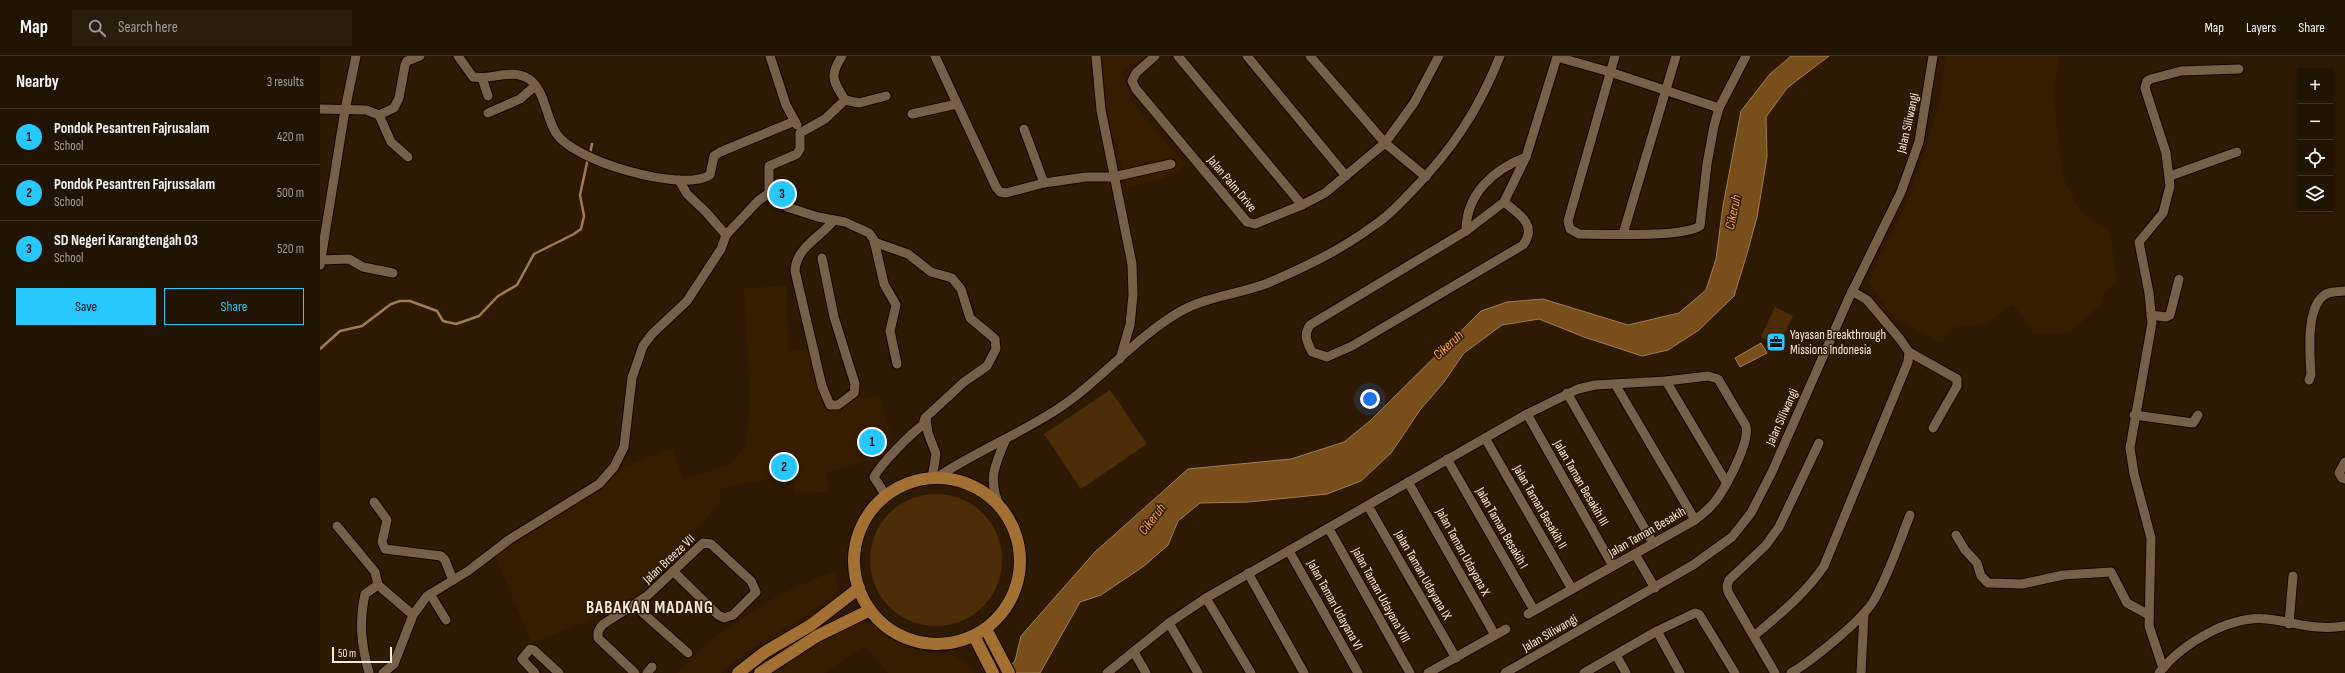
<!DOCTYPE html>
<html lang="en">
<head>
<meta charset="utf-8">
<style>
  body { margin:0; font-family:"Sofia Sans Condensed",sans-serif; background:#2a1d0d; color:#f1f3f6 }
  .controls { position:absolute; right:12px; top:12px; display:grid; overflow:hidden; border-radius:0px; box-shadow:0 2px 10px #0003 }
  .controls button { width:36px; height:36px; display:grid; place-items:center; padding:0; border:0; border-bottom:1px solid #3f3325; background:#221403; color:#f1f3f6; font:20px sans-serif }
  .scale { position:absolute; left:12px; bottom:10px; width:60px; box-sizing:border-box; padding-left:4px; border:2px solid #f7e9db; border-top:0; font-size:11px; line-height:14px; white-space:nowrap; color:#f7e9db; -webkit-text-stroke:3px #2e1a04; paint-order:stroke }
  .you { position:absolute; left:1050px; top:343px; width:14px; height:14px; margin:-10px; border:3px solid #fff; border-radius:50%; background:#1a73e8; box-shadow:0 0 0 6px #1a73e833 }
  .badge { display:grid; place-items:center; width:26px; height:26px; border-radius:50%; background:#28c8ff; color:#111; font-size:13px; font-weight:700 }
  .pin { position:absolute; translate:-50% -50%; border:2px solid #fff; box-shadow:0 1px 4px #0006 }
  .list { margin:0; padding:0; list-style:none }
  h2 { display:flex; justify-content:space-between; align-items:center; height:52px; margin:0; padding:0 16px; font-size:17px }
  h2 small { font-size:13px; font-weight:400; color:#a29e9a }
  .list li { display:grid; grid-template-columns:26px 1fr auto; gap:12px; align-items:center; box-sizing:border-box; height:56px; padding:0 16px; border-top:1px solid #3f3325 }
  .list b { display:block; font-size:15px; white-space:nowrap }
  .list p { margin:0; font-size:13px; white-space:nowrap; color:#a29e9a }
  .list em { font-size:13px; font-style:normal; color:#a29e9a }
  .actions { display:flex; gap:8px; padding:12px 16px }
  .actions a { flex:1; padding:9px 0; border:1px solid #28c8ff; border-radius:0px; text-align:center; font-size:14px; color:#28c8ff }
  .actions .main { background:#28c8ff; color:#111 }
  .icon { flex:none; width:22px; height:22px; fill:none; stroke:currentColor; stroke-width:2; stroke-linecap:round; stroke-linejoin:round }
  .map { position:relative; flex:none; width:2025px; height:617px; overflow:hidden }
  header { display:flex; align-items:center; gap:24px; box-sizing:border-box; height:56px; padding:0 20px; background:#221403; border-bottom:1px solid #3f3325 }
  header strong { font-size:19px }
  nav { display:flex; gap:22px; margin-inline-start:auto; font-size:14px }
  .search { width:280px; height:36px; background:#2a1d0d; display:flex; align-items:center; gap:10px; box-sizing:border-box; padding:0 14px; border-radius:0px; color:#a29e9a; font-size:15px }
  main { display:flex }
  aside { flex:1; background:#221403 }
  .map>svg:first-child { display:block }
  .built { fill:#361d00 }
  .green { fill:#4d2d05 }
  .water { fill:#7a4e1b; stroke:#a07c55 }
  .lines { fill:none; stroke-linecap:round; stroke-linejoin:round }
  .stream { stroke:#a07c55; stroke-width:2.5 }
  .minor-casing { stroke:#150400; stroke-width:11 }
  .major-casing { stroke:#150400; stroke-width:14 }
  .minor { stroke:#786048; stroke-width:9 }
  .major { stroke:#a37033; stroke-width:12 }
  .labels { text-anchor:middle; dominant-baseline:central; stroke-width:3; stroke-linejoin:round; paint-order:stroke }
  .street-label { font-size:13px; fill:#f7e9db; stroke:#2e1a04 }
  .poi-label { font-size:13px; fill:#f7e9db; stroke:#2e1a04; text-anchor:start }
  .water-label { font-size:14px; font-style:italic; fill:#faaa51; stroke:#2e1a04 }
  .district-label { font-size:17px; font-weight:bold; letter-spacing:1px; fill:#f7e9db; stroke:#2e1a04 }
</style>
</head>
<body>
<header>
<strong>Map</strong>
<div class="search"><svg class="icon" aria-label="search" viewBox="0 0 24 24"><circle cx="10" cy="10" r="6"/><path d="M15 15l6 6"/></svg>Search here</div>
<nav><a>Map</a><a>Layers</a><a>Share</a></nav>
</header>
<main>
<aside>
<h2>Nearby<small>3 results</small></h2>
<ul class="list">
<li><span class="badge">1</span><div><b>Pondok Pesantren Fajrusalam</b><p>School</p></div><em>420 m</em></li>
<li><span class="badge">2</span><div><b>Pondok Pesantren Fajrussalam</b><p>School</p></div><em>500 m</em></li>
<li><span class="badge">3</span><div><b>SD Negeri Karangtengah 03</b><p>School</p></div><em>520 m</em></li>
</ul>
<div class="actions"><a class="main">Save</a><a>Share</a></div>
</aside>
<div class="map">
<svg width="2025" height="617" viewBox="0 0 2025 617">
  <rect width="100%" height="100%" fill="#2e1a04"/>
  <g class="built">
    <path d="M782 0H825L801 16 810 35V44L866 110 843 123 808 132 788 61 781 9Z"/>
    <path d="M1625 0H1740L1733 36 1743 121 1760 155 1786 172 1791 184 1797 226 1785 235 1781 248 1750 277 1714 278 1693 248 1668 267 1632 272 1622 287 1573 262 1549 226 1589 142 1605 96 1621 39Z"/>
    <path d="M466 230 469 295 499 292 507 346 559 340 572 383 561 401 507 416 509 436 474 437 472 418 400 433 401 446 314 541 271 564 212 587 173 495 298 413 353 392 363 423 412 408 426 388 430 345 424 232Z"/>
    <path d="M515 514 518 532 513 542 422 599 401 617H356L392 583 459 539Z"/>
    <path d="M538 567 554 568 567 580 588 592 611 598 634 600 646 605 655 617H568L545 590 504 617H448L505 581Z"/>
  </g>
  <g class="green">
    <path d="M1455 251 1473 260 1458 290 1441 281Z"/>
    <path d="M790 334 827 388 761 433 724 378Z"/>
    <circle cx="616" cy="504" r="66"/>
  </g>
  <g class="water">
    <path d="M1471 0H1509L1467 32 1446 61 1447 101 1437 161 1426 201 1414 240 1379 274 1348 294 1322 300 1264 281 1219 263 1182 269 1144 297 1124 326 1100 354 1071 397 1041 425 1007 438 929 446 880 447 858 465 848 489 824 510 781 539 760 546 720 617H684L695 605 701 580 775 496 868 413 971 403 1024 386 1050 365 1161 255 1187 246 1223 243 1308 269 1359 257 1386 234 1396 203 1403 150 1421 55 1450 18Z"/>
    <path d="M1441 287 1447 297 1420 311 1415 302Z"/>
  </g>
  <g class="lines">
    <g class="stream">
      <path d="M270 97 272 88"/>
      <path d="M0 293 20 275 42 270 71 248 80 245H90L117 255 123 265 136 268 159 260 178 240 197 229 214 198 254 178 261 173 264 160 260 139 268 102"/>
    </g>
    <g class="minor-casing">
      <g id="minor">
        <path d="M138 0 153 21C172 24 192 12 209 23 225 34 226 62 236 77 253 105 363 137 390 119L394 100 400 96 475 65"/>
        <path d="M450 0 466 49 477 69"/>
        <path d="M615 0 676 131 680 136 686 137 724 127 766 121H793L851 108"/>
        <path d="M776 0 781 54 812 208 813 239 810 269 800 303"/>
        <path d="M835 0 816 17 812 25 816 33 927 166 935 168 982 149 1005 137 1065 87 1094 47 1119 0"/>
        <path d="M858 0 982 149"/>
        <path d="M927 0 1026 120"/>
        <path d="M990 0 1065 87 1106 121"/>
        <path d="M1295 0 1248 165 1250 173 1259 178C1284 178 1361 182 1380 170L1387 108 1394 70 1399 52 1426 0"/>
        <path d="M162 22 168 40"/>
        <path d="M525 44 539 47 566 40"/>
        <path d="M0 53 46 54 59 59 71 86 88 101"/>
        <path d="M168 57 200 43 215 30"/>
        <path d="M592 58 637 48"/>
        <path d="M59 59 74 52 79 42 85 9 87 5 100 0"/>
        <path d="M704 73 724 127"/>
        <path d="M1850 120 1917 96"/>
        <path d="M359 124 367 138 386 156 406 179"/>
        <path d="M449 137 467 151 498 161 525 166 549 177 554 184 564 228 576 249 570 275 577 308"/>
        <path d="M449 137V110L477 98 480 93V77L505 63 525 44C513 25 509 20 522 0"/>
        <path d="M1184 146C1199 158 1218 169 1203 189L1032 290 1007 301 992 296C987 286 983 279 990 269L1146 175 1184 146 1206 101 1237 1 1290 16 1399 52"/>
        <path d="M1146 175C1146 138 1173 114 1206 101"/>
        <path d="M1303 178 1356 0"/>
        <path d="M554 186 588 198 611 216 632 222 641 233 650 262 675 283 676 293 667 310 644 326 605 362 603 369C591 377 561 408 554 421L566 440"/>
        <path d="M502 202 514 261 535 328 534 337 518 349H510L502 330 475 215C476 191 500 182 513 165"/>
        <path d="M1 204 29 203 43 211 73 217"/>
        <path d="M0 209 25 54 36 0"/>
        <path d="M1831 259 1846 261 1850 259 1859 223"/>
        <path d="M1589 296 1637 323V330L1613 372"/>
        <path d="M1989 324 1991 319C1990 298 1985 250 2006 238 2011 235 2020 236 2025 235"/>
        <path d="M1346 325 1406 426"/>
        <path d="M1295 328 1375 464"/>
        <path d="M1247 337 1333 487"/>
        <path d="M1207 358 1293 510"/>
        <path d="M1814 359 1873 367 1878 359"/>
        <path d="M606 363 608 377 616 398 612 422"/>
        <path d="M1165 382 1252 533"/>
        <path d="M1127 403 1214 554"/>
        <path d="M2025 406 2019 417 2022 422 2025 423"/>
        <path d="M616 422C653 397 695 380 733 356 779 327 814 282 861 255 888 240 920 238 948 227 985 211 1021 194 1053 170 1068 161 1079 148 1091 136 1132 94 1158 55 1180 0"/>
        <path d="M1088 426 1175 579"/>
        <path d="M54 446 67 464 62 486 65 493 121 500 125 504 133 524"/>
        <path d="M1048 450 1136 602"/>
        <path d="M681 453C667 424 674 411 686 383"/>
        <path d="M17 470 55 516 58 529 45 538C39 567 41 588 49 617"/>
        <path d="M1009 473 1090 617"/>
        <path d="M1636 479 1645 494 1657 507 1661 520 1668 527 1702 528 1743 519 1791 516 1807 547 1829 559"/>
        <path d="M969 495 1038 617"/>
        <path d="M1315 498 1335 532"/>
        <path d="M928 517 984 617"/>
        <path d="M58 529 93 559"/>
        <path d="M110 538 126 564"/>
        <path d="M886 542 931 617"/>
        <path d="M315 550 368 597"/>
        <path d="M849 567 878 617"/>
        <path d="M1969 568 1973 520"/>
        <path d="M1337 575 1360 617"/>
        <path d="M1435 579C1460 558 1486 537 1504 510L1588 306 1589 296 1580 283 1547 244 1532 235"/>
        <path d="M814 596 826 617"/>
        <path d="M1296 599 1306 617"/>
        <path d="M1843 612 1829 570 1831 482 1814 418 1810 392 1832 267 1829 237 1819 186 1843 157 1850 130 1846 97 1825 32 1827 25 1831 23 1861 15 1919 13"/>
        <path d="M63 617 74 608 93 559 107 540 148 515 190 483 279 428 294 411 304 391 312 322 323 290 332 278 367 245 401 193 406 179 438 145 449 137"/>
        <path d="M215 617 202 603 210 593 214 594 239 617"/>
        <path d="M315 617 278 582V576L282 569 327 540 383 487 391 488 431 525 436 536 413 559 404 562 398 559 353 515"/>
        <path d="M327 617 332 611"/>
        <path d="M787 617 849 567 886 542 1207 358 1258 333 1275 329 1346 325 1388 320 1398 323 1426 370C1430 387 1404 436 1392 449 1387 455 1381 459 1375 464L1208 558"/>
        <path d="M1108 617 1186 573"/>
        <path d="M1185 617 1373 509 1412 481 1431 457 1452 416 1528 244 1581 136 1599 86 1613 0"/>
        <path d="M1264 617 1337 575 1375 557 1379 558 1415 617"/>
        <path d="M1455 617 1408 536 1407 530 1409 524 1446 489 1459 471 1499 387"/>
        <path d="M1471 617C1490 606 1544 563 1554 544 1569 518 1579 487 1590 459"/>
        <path d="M1541 617 1544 558"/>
        <path d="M1839 617C1861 588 1910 559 1947 563 1975 566 1995 575 2025 570"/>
      </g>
    </g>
    <g class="major-casing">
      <g id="major">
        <circle cx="617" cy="505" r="83"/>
        <path d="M666 573 689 617"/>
        <path d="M654 580 673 617"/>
        <path d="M418 617 445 596 491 569 539 532"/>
        <path d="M440 617 497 580 550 554"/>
      </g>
    </g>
    <use href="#minor" class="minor"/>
    <use href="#major" class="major"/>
  </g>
  <defs>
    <g id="office-square" transform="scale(1)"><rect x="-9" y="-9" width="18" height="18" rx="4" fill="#28c8ff" stroke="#2e1a04"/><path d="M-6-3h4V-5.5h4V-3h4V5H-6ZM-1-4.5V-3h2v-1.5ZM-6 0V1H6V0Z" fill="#111"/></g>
  </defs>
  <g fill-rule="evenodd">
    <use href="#office-square" x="1456" y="286"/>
  </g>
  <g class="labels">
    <g class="street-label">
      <text transform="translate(1588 67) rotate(-77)">Jalan Siliwangi</text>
      <text transform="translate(912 128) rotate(50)">Jalan Palm Drive</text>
      <text transform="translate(1462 361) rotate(-66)">Jalan Siliwangi</text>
      <text transform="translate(1261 427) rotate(60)">Jalan Taman Besakih III</text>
      <text transform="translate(1220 451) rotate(60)">Jalan Taman Besakih II</text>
      <text transform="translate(1182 472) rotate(60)">Jalan Taman Besakih I</text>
      <text transform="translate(1327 476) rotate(-30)">Jalan Taman Besakih</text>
      <text transform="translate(1143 496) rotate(61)">Jalan Taman Udayana X</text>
      <text transform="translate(349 503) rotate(-43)">Jalan Breeze VII</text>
      <text transform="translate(1103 519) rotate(60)">Jalan Taman Udayana IX</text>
      <text transform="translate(1061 539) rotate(61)">Jalan Taman Udayana VIII</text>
      <text transform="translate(1015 549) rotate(61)">Jalan Taman Udayana VI</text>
      <text transform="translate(1230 577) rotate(-30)">Jalan Siliwangi</text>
    </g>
    <g class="poi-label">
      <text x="1470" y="279">Yayasan Breakthrough<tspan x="1470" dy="15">Missions Indonesia</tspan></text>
    </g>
    <g class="water-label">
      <text transform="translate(1413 156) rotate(-78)">Cikeruh</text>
      <text transform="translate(1128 289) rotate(-43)">Cikeruh</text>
      <text transform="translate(832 463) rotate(-52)">Cikeruh</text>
    </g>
    <g class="district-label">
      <text x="330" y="552">BABAKAN MADANG</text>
    </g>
  </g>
</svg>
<div class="controls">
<button>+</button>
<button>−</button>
<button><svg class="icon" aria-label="locate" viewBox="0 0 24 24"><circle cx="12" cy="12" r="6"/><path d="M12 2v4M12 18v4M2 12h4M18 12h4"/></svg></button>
<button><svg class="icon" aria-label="layers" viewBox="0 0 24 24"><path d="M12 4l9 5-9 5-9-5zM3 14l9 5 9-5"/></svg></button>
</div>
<div class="scale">50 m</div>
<div class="you"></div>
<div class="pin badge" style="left:552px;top:386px">1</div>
<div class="pin badge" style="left:464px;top:411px">2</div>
<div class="pin badge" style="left:462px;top:138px">3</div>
</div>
</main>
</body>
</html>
